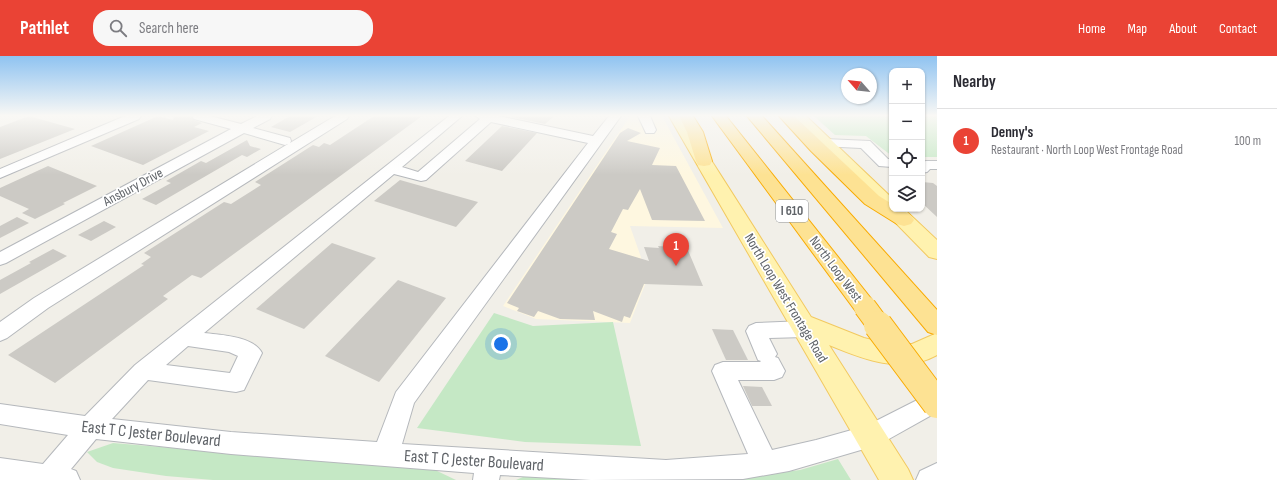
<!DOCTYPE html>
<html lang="en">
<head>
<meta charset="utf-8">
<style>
  body { margin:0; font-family:"Sofia Sans Condensed",sans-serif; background:#f7f7f7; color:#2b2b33 }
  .controls { position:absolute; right:12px; top:12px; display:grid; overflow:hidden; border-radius:8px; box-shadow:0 1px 3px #0004 }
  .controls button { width:36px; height:36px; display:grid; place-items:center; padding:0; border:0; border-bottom:1px solid #e1e1e2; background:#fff; color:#2b2b33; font:20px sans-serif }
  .compass { position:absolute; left:841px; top:12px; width:36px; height:36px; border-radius:50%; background:#fff; box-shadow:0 1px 3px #0004; rotate:298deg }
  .you { position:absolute; left:501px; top:288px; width:14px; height:14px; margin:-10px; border:3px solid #fff; border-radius:50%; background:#1a73e8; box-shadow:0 0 0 6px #1a73e833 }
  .badge { display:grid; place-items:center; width:26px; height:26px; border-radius:50%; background:#ea4335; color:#fff; font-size:13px; font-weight:700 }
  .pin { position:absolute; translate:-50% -33px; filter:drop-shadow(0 1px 2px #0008) }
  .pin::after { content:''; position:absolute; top:21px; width:14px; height:12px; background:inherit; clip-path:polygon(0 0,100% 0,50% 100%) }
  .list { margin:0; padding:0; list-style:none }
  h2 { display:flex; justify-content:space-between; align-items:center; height:52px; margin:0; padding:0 16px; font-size:17px }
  h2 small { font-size:13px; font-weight:400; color:#7c7c81 }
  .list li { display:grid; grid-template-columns:26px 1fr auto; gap:12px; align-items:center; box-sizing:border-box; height:64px; padding:0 16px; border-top:1px solid #e1e1e2 }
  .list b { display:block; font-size:15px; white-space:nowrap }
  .list p { margin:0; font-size:13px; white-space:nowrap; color:#7c7c81 }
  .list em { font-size:13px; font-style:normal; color:#7c7c81 }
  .icon { flex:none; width:22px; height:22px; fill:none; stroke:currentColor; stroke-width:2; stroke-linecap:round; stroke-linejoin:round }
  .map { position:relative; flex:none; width:937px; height:424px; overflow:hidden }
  header { display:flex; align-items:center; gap:24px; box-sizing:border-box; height:56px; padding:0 20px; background:#ea4335; color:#fff }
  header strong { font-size:19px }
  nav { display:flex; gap:22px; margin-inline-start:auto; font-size:14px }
  .search { width:280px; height:36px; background:#f7f7f7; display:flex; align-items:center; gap:10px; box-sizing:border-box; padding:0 14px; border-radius:16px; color:#7c7c81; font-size:15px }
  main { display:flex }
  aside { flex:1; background:#fff }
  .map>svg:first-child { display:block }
  .commercial { fill:#fef7e0 }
  .green { fill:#c5e8c5 }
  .building { fill:#cccac5 }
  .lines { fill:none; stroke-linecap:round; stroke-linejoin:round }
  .minor-casing { stroke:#b5b8bc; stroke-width:2 }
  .major-casing { stroke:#f2c960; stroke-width:2 }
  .highway-casing { stroke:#f9ab00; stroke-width:2 }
  .minor { fill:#fff; fill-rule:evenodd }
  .major { fill:#fff2af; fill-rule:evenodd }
  .highway { fill:#fde293; fill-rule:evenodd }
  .highway-bridge-far1-casing { stroke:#f9ab00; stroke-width:24; stroke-linecap:butt }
  .highway-bridge-casing { stroke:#f9ab00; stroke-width:30; stroke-linecap:butt }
  .highway-bridge-far1 { stroke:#fde293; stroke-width:22 }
  .highway-bridge { stroke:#fde293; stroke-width:28 }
  .labels { text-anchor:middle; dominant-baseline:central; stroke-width:3.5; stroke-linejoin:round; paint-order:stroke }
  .shield { fill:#fff; stroke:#8f9295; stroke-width:1 }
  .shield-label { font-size:13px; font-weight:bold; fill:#5f6368 }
  .street-label { font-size:14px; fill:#5f6368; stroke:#fff }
  .near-street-label { font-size:17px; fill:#5f6368; stroke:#fff }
</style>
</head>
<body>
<header>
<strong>Pathlet</strong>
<div class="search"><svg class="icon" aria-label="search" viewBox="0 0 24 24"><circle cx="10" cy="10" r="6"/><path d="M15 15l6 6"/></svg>Search here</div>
<nav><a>Home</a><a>Map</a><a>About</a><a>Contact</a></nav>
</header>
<main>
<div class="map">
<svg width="937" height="424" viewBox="0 0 937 424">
  <rect width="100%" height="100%" fill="#f1efe8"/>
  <path class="commercial" d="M630 60H662L723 172 630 170 648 221 630 267 536 263 503 250Z"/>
  <g class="green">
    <path d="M814 60H892V100L866 80 835 79Z"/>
    <rect x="922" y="60" width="15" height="41"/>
    <path d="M494 257 533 270 613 266 641 390 525 386 417 372Z"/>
    <path d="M113 387 435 414 456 424H213L166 420 113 412 97 406 87 396Z"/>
    <path d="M838 403 851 424H695L729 423 800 414Z"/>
    <path d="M537 415 626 424H516Z"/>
  </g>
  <g class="building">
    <path d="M29 60 75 73 0 103V71Z"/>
    <path d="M158 60 173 64 174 60H191L194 64 202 67 194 71 209 75 143 109 91 90Z"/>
    <path d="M290 60H318L290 76 271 71Z"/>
    <path d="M374 60H422L201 222 192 219 163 240 168 243 55 327 8 299 144 209 141 208 151 201 144 197 224 146 231 148 261 129 255 126 313 89 319 91 324 87 330 89Z"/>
    <path d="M513 60H554L545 68 511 61Z"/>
    <path d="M502 70 537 77 502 115 465 105Z"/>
    <path d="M628 72 641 77 627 85 660 92 652 109 676 110 705 165 652 164 640 133 628 154 623 153 611 176 617 178 609 193 649 205 644 191 659 192 658 190 687 192 703 230 644 228 630 262 624 260 622 266 593 255 595 264 560 263 538 255 534 261 517 255 519 252 507 247 620 77Z"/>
    <path d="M247 84 250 90 261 93 247 101 242 99 156 149 142 143 171 127 166 125 201 105 206 107Z"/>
    <path d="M48 110 97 130 63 147 65 148 35 163 22 157 29 153 0 140V132Z"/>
    <path d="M400 124 478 146 456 171 374 145Z"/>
    <path d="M922 126 933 127 937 130V161L922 147Z"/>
    <path d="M17 161 29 167 0 182V170Z"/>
    <path d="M104 165 116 171 91 185 78 179Z"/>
    <path d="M332 187 376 202 304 273 256 253Z"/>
    <path d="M53 193 67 200 0 238V224L31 207 29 206Z"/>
    <path d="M398 224 446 242 379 326 325 300Z"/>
    <path d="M712 273 733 274 748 304H726Z"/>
    <path d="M743 330 762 331 772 350H752Z"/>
  </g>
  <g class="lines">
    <g class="minor-casing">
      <g id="minor">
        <path d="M125 60H141L139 63 0 122V113Z"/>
        <path d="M192 60H210L241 68 257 60H272L270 63 253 72 290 82 291 85 290 87 335 60H349L347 63 48 252 7 282 0 285V266L34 242 288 88 285 89 244 77 6 207 0 209V196L231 73 194 63Z"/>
        <path d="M449 60H462L402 111 418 116 480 63 476 60H498L593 80 609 60H621L414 347 402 388 666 404 748 398 712 315 715 309 723 306H760L761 305 758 304 746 275 749 270 756 267 805 265 812 268 815 273 812 278 805 281 769 282 777 298 775 301 778 302 785 315 782 321 774 324H738L772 394 816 384 866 370 937 334V356L880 388 871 391 789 415 743 423 591 424 500 419 499 424H473L474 417 231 398 96 383 71 413 76 415 80 424H0V402L43 408 68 379 0 368V348L85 360 135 309ZM491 66 588 87 396 336 377 386 231 376 112 363 148 324 236 336 244 334 262 297C253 280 221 279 204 277L394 118 421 125 426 124ZM188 290 229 296 238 300 230 317 166 309Z"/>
        <path d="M638 60H650L656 74 654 77H646Z"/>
        <path d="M825 83 870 85 888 103H892V111L879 110 861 92 820 90 818 87 820 84Z"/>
        <path d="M926 105H937V113H930L927 116 922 117V106Z"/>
        <path d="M937 407V424H916L920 415Z"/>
      </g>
    </g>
    <g class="major-casing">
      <g id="major">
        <path d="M669 60H683L811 261 864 282 889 288H912L937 277V299C902 319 863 303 829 289L908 413 913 424H879Z"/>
        <path d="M791 60H806L892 142V153H904L937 184V203L929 201Z"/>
      </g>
    </g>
    <g class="highway-casing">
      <g id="highway">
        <path d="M679 60H693L703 76 712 105 710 109 704 110 698 109 696 105 687 76Z"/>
        <path d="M712 60H726L873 245 877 251 873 257 865 260 857 257Z"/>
        <path d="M747 60H762L937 254V279L928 276Z"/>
        <path d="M779 60H794L879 140 892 148V153C901 153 909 156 914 164L911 168 904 170 897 168 865 148 811 95Z"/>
      </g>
    </g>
    <use href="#minor" class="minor"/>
    <use href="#major" class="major"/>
    <use href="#highway" class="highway"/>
    <g class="highway-bridge-far1-casing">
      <path id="highway-bridge-far1" d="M865 251 879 270"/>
    </g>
    <g class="highway-bridge-casing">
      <path id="highway-bridge" d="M878 269 937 348"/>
    </g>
    <use href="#highway-bridge-far1" class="highway-bridge-far1"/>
    <use href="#highway-bridge" class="highway-bridge"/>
  </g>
  <linearGradient id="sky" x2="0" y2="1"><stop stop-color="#8fc3f1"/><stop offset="0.5" stop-color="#f9f8f5"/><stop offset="1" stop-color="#f9f8f5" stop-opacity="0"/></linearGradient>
  <rect width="937" height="119" fill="url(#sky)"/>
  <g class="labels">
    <rect class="shield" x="776" y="144" width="32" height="22" rx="3"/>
    <g class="shield-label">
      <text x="792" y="155">I 610</text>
    </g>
    <g class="street-label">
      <text transform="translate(133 131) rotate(-28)">Ansbury Drive</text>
      <text transform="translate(836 213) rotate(53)">North Loop West</text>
      <text transform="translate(786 242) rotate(59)">North Loop West Frontage Road</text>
    </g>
    <g class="near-street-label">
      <text transform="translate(151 378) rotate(6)">East T C Jester Boulevard</text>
      <text transform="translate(474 405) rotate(4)">East T C Jester Boulevard</text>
    </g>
  </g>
</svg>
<div class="controls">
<button>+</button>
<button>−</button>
<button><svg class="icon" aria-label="locate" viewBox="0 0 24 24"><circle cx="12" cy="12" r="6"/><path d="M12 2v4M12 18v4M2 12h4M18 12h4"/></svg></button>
<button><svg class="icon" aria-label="layers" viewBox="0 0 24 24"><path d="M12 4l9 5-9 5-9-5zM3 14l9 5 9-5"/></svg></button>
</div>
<svg class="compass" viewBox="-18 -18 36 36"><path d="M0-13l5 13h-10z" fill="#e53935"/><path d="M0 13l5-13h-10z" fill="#7c7c81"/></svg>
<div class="you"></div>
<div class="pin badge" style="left:676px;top:210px">1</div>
</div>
<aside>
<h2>Nearby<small></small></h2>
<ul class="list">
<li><span class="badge">1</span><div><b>Denny's</b><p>Restaurant · North Loop West Frontage Road</p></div><em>100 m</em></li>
</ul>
</aside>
</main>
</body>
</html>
